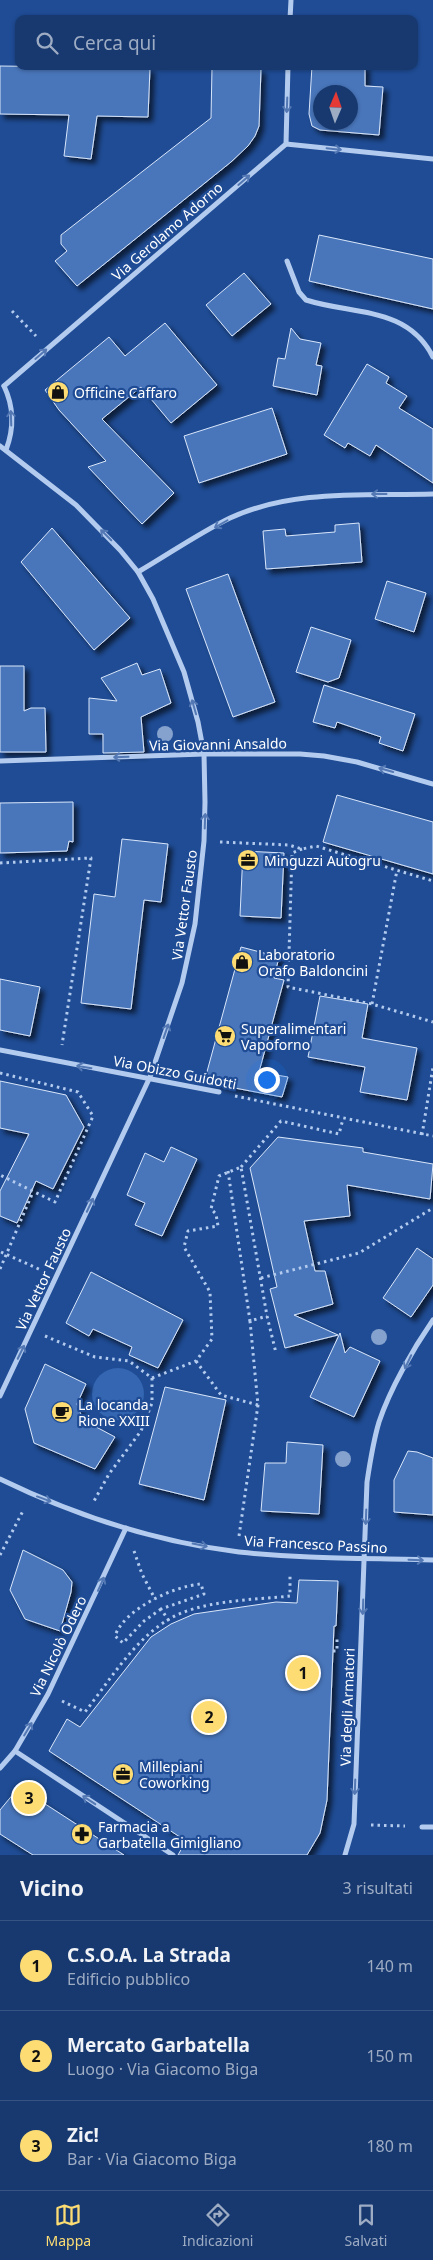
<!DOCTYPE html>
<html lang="it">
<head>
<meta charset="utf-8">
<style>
  body { margin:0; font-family:"Noto Sans",sans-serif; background:#244478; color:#f1f3f6 }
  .compass { position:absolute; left:313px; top:85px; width:45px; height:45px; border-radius:50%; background:#173970; box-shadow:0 1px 4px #0004; rotate:2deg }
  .you { position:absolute; left:266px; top:1079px; width:18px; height:18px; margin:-12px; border:4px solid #fff; border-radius:50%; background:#1a73e8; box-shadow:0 0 0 8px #1a73e833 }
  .badge { display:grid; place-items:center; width:32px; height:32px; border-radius:50%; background:#fcdc73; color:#111; font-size:16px; font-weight:700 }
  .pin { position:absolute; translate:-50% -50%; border:2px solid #fff; box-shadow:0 1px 5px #0006 }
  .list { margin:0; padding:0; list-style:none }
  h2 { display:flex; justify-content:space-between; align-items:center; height:65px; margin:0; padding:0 20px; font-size:21px }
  h2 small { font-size:16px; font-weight:400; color:#9eacc3 }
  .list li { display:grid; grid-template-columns:32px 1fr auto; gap:15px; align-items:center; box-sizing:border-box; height:90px; padding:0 20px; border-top:1px solid #365383 }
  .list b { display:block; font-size:19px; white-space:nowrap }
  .list p { margin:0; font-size:16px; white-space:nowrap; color:#9eacc3 }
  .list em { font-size:16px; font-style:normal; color:#9eacc3 }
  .icon { flex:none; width:28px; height:28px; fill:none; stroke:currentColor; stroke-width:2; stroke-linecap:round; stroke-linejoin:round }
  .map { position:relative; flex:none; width:433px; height:1855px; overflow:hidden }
  .search { position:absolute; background:#173970; box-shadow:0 1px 4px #0004; left:15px; right:15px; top:15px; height:55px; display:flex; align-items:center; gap:12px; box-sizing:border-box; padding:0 18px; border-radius:10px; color:#9eacc3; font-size:19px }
  .sheet { height:335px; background:#173970 }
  nav { display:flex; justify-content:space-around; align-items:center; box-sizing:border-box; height:70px; border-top:1px solid #365383; background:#173970; font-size:14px; color:#9eacc3 }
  nav a { display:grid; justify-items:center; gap:2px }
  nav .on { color:#fcdc73 }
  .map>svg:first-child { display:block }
  .green { fill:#3466b2 }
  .building { fill:#4876bb; stroke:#d9e6fa; fill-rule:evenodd; filter:url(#shadow) }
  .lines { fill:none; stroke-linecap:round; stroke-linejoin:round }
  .path { stroke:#b3cbee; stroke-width:3; stroke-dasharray:2.5 4; stroke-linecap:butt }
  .minor { stroke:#b3cbee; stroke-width:5 }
  .tree { fill:#85a1cd }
  .oneway { stroke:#5378b4 }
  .labels { text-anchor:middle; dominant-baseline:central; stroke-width:4.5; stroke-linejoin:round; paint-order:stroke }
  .street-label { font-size:14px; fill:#fff; stroke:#1f4c95 }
  .poi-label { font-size:14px; fill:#fff; stroke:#1f4c95; text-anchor:start }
</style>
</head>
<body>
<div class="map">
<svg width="433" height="1855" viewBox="0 0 433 1855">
  <defs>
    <filter id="shadow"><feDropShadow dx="4.5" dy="4.5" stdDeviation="2.5" flood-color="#0009"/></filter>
  </defs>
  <rect width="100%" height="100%" fill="#1f4c95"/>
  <circle class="green" cx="118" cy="1394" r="26"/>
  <g class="building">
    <path d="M0 66 150 68 148 117 97 116 91 159 64 156 69 115 0 114Z"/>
    <path d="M312 66H365V86L383 87 379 135 320 130 312 126 309 114ZM320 92H350V122H320Z"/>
    <path d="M212 68 261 69 259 126 255 136 248 146 231 162 77 286 55 261 67 251 61 244V235L211 118Z"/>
    <path d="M319 235 433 259V309L309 281Z"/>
    <path d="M244 273 271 304 232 336 206 305Z"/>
    <path d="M165 323 217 385 171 423 141 387 102 419 174 493 142 524 88 467 106 461 59 410 45 390 109 337 125 356Z"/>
    <path d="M291 328 300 339 321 343 316 365 322 366 317 395 273 386 278 358 285 359Z"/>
    <path d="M367 364 389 377 386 383 407 396 399 408 433 429V483L376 445 370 456 348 443 345 448 324 435Z"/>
    <path d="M272 408 287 454 199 483 184 436Z"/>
    <path d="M359 523 362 562 266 569 263 531 285 529 286 536 335 532V525Z"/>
    <path d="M52 528 130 618 94 650 21 562Z"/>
    <path d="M228 574 275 702 233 717 186 589Z"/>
    <path d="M387 581 426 593 414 632 375 619Z"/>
    <path d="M311 627 351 640 339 678 328 682 296 672Z"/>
    <path d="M137 663 142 675 160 669 171 703 141 717 144 752 103 753V734H89V698L117 701 101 678Z"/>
    <path d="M0 666H24V711L31 708H45L46 752H0Z"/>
    <path d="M324 685 415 714 403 751 379 743 381 737 337 722 335 728 313 722Z"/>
    <path d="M337 795 433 822V874L323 842Z"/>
    <path d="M73 802V842L69 841 67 851 0 853V803Z"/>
    <path d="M122 839 168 844 161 902 144 900 131 1009 81 1003 94 894 115 897Z"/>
    <path d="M243 851 284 853 281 918 240 916Z"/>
    <path d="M241 947 279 957 274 978 284 980 259 1072 288 1077 282 1097 219 1085 220 1083 205 1079Z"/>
    <path d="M0 979 40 987 30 1036 0 1030Z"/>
    <path d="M320 996 368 1004 362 1038 417 1048 407 1100 360 1092 365 1067 308 1057Z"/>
    <path d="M0 1081 66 1095 84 1127 53 1189 36 1181 17 1223 0 1216V1191L29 1134 0 1128Z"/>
    <path d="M278 1137 363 1148V1152L433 1164 430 1199 347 1185 350 1216 304 1221 315 1271H325L333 1304 294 1315 338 1335 285 1348 270 1289 277 1287 250 1168Z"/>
    <path d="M171 1147 197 1159 162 1236 135 1225 145 1203 127 1195 145 1153 164 1162Z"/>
    <path d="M417 1248 433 1259V1285L411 1317 383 1298Z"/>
    <path d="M91 1272 183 1320 158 1368 129 1355 132 1347 93 1329 89 1336 66 1323Z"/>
    <path d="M340 1333 345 1353 350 1347 380 1361 354 1417 310 1397Z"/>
    <path d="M45 1364 86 1384 77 1404 83 1420 115 1437 95 1469 34 1443 25 1409Z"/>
    <path d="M165 1387 226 1400 204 1500 139 1484Z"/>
    <path d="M287 1442 323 1445 319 1514 261 1511 265 1463H286Z"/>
    <path d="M408 1451 417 1452 433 1458V1515L394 1512V1480Z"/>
    <path d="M23 1550 63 1570 72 1582 71 1592 60 1631 25 1619 10 1590Z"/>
    <path d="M299 1580 338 1581 336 1626H334L327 1800 320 1833 307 1855H178L186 1841 49 1751 67 1719 80 1727 151 1637 171 1624 194 1614 276 1602 297 1603Z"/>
    <path d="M19 1787 39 1800 124 1855H33L0 1834V1810Z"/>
  </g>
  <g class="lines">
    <g class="path">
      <path d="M12 311 36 336"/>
      <path d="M220 842 289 845 302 849 316 846 433 881"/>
      <path d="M302 849 292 853 288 987 372 1004 433 1022"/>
      <path d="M0 863 91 858 62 1045"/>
      <path d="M372 1004 397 870"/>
      <path d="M0 1073 78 1092 93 1116 55 1202 0 1175"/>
      <path d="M235 1096 433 1136"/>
      <path d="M422 1135 433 1067"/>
      <path d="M241 1167 281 1121 339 1134 343 1119"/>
      <path d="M228 1171 250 1321"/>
      <path d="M1 1252 41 1270"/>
      <path d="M0 1269 33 1192"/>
      <path d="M261 1278 359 1253 433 1208"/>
      <path d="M45 1336 95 1357 129 1361 152 1378V1403L141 1431 109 1474 94 1501"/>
      <path d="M196 1361 221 1395 258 1405"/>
      <path d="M152 1378 196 1361 212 1339 210 1292 184 1247 188 1231 218 1226 216 1214 211 1209 219 1176 241 1167 267 1316 276 1353"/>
      <path d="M239 1536 258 1405 250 1321 267 1316"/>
      <path d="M134 1551 142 1574 155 1599"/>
      <path d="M0 1555 24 1509"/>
      <path d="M161 1609 144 1621 123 1643 115 1636C124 1609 174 1586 201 1584L204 1594 161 1609 171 1624"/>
      <path d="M333 1651H337V1638"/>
      <path d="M62 1701 85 1712C109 1681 133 1642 166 1621 198 1600 253 1600 290 1596V1573"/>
      <path d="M371 1825 405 1826"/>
    </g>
    <g class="minor">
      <path d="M290 19 291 0"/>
      <path d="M286 144 433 159"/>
      <path d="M287 261 299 292 306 300C353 315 407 306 433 357"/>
      <path d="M4 386 286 144 288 66"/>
      <path d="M4 386C14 407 14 429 6 450"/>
      <path d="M0 446 76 505 120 550 138 572 153 599 184 672 198 722 204 754 205 802 204 841 195 924 182 983 150 1077 0 1396"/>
      <path d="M138 572C169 554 199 533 230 518 293 489 366 496 433 494"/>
      <path d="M0 761 204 754H300L324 756 357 762 433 784"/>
      <path d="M0 1050 219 1092"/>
      <path d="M0 1479C74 1515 157 1542 239 1552 304 1559 368 1558 433 1560"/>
      <path d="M15 1751 173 1855"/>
      <path d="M0 1768 15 1751 48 1694 126 1528"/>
      <path d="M422 1827H433"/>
      <path d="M345 1855 354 1824 367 1482C370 1462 373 1442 379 1422 390 1389 413 1349 433 1320"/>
    </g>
  </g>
  <g class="tree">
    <circle cx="165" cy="734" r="8"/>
    <circle cx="379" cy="1337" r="8"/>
    <circle cx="343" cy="1459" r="8"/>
  </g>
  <defs><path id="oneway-shaft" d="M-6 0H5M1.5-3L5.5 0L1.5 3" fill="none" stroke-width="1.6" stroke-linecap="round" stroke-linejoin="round" transform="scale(1.25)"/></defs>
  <g class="oneway">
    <use href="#oneway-shaft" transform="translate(287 105) rotate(92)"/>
    <use href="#oneway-shaft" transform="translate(334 149) rotate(6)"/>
    <use href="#oneway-shaft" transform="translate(244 180) rotate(-41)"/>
    <use href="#oneway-shaft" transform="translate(41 354) rotate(-41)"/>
    <use href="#oneway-shaft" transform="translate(11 418) rotate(-92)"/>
    <use href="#oneway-shaft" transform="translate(379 494) rotate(180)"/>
    <use href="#oneway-shaft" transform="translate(221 524) rotate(150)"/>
    <use href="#oneway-shaft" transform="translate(106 535) rotate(-135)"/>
    <use href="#oneway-shaft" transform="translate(194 707) rotate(-106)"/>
    <use href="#oneway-shaft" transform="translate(121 757) rotate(178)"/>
    <use href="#oneway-shaft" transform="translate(386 770) rotate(-164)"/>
    <use href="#oneway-shaft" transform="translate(205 821) rotate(-88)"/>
    <use href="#oneway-shaft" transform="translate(166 1031) rotate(-71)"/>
    <use href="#oneway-shaft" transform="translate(84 1067) rotate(-171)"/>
    <use href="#oneway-shaft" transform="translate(90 1205) rotate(-65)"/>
    <use href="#oneway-shaft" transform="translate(21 1352) rotate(-64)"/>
    <use href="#oneway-shaft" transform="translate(408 1362) rotate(115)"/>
    <use href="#oneway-shaft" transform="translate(44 1499) rotate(20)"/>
    <use href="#oneway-shaft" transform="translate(366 1517) rotate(92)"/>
    <use href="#oneway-shaft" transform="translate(200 1545) rotate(11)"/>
    <use href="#oneway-shaft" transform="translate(416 1560) rotate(2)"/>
    <use href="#oneway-shaft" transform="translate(101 1584) rotate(-66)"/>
    <use href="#oneway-shaft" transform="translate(363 1607) rotate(92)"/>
    <use href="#oneway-shaft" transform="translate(28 1729) rotate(-59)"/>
    <use href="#oneway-shaft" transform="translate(355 1787) rotate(92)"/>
    <use href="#oneway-shaft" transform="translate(89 1800) rotate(-147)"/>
  </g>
  <defs>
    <g id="shop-disc" transform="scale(1.125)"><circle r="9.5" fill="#fcdc73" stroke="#1f4c95"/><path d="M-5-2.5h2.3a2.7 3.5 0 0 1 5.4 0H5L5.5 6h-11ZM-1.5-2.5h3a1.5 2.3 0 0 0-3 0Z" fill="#111"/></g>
    <g id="office-disc" transform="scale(1.125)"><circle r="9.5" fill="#fcdc73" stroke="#1f4c95"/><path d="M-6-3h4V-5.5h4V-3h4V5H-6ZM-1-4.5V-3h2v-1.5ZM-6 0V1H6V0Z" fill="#111"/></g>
    <g id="supermarket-disc" transform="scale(1.125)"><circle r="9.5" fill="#fcdc73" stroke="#1f4c95"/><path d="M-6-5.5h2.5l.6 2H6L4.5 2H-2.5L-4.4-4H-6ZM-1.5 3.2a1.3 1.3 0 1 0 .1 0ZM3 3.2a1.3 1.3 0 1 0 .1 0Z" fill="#111"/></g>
    <g id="cafe-disc" transform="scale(1.125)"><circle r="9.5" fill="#fcdc73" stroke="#1f4c95"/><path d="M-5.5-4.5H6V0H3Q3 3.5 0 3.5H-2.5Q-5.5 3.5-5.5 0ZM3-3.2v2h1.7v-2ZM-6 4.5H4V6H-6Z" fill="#111"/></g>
    <g id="pharmacy-disc" transform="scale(1.125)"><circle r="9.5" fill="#fcdc73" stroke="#1f4c95"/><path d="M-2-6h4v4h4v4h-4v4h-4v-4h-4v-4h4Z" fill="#111"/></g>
  </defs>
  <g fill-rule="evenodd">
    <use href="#shop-disc" x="58" y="392"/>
    <use href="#office-disc" x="248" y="860"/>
    <use href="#shop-disc" x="242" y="962"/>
    <use href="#supermarket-disc" x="225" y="1036"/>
    <use href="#cafe-disc" x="62" y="1412"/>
    <use href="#office-disc" x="123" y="1774"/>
    <use href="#pharmacy-disc" x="82" y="1834"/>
  </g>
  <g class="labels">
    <g class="street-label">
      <text transform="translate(167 231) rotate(-41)">Via Gerolamo Adorno</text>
      <text transform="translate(218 744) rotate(-1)">Via Giovanni Ansaldo</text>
      <text transform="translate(184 905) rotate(-82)">Via Vettor Fausto</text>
      <text transform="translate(175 1072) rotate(11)">Via Obizzo Guidotti</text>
      <text transform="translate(43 1279) rotate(-65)">Via Vettor Fausto</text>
      <text transform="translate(316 1544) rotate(3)">Via Francesco Passino</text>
      <text transform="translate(58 1646) rotate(-64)">Via Nicolò Odero</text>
      <text transform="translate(347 1707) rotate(-88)">Via degli Armatori</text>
    </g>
    <g class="poi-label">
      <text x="74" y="392">Officine Caffaro</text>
      <text x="264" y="860">Minguzzi Autogru</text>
      <text x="258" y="954">Laboratorio<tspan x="258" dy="16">Orafo Baldoncini</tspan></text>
      <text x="241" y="1028">Superalimentari<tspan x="241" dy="16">Vapoforno</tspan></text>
      <text x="78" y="1404">La locanda<tspan x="78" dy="16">Rione XXIII</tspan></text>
      <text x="139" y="1766">Millepiani<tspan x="139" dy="16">Coworking</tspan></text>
      <text x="98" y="1826">Farmacia a<tspan x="98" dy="16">Garbatella Gimigliano</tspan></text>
    </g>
  </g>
</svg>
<svg class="compass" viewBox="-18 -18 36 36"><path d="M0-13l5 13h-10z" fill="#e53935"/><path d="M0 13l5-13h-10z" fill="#9eacc3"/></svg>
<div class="you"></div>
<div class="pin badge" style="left:303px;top:1673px">1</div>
<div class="pin badge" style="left:209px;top:1717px">2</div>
<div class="pin badge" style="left:29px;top:1798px">3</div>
<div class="search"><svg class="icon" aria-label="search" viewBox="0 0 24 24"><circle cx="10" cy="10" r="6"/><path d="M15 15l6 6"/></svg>Cerca qui</div>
</div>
<section class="sheet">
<h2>Vicino<small>3 risultati</small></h2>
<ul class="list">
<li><span class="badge">1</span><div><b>C.S.O.A. La Strada</b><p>Edificio pubblico</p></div><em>140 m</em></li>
<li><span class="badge">2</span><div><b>Mercato Garbatella</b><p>Luogo · Via Giacomo Biga</p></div><em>150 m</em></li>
<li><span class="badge">3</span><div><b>Zic!</b><p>Bar · Via Giacomo Biga</p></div><em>180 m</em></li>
</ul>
</section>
<nav>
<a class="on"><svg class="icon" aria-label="map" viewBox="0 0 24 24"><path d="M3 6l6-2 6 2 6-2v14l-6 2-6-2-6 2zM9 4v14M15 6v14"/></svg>Mappa</a>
<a><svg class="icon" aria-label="directions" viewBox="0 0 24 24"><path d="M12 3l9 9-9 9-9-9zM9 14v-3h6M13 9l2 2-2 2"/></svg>Indicazioni</a>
<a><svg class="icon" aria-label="saved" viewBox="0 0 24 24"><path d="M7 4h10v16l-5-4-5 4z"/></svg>Salvati</a>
</nav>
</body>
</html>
